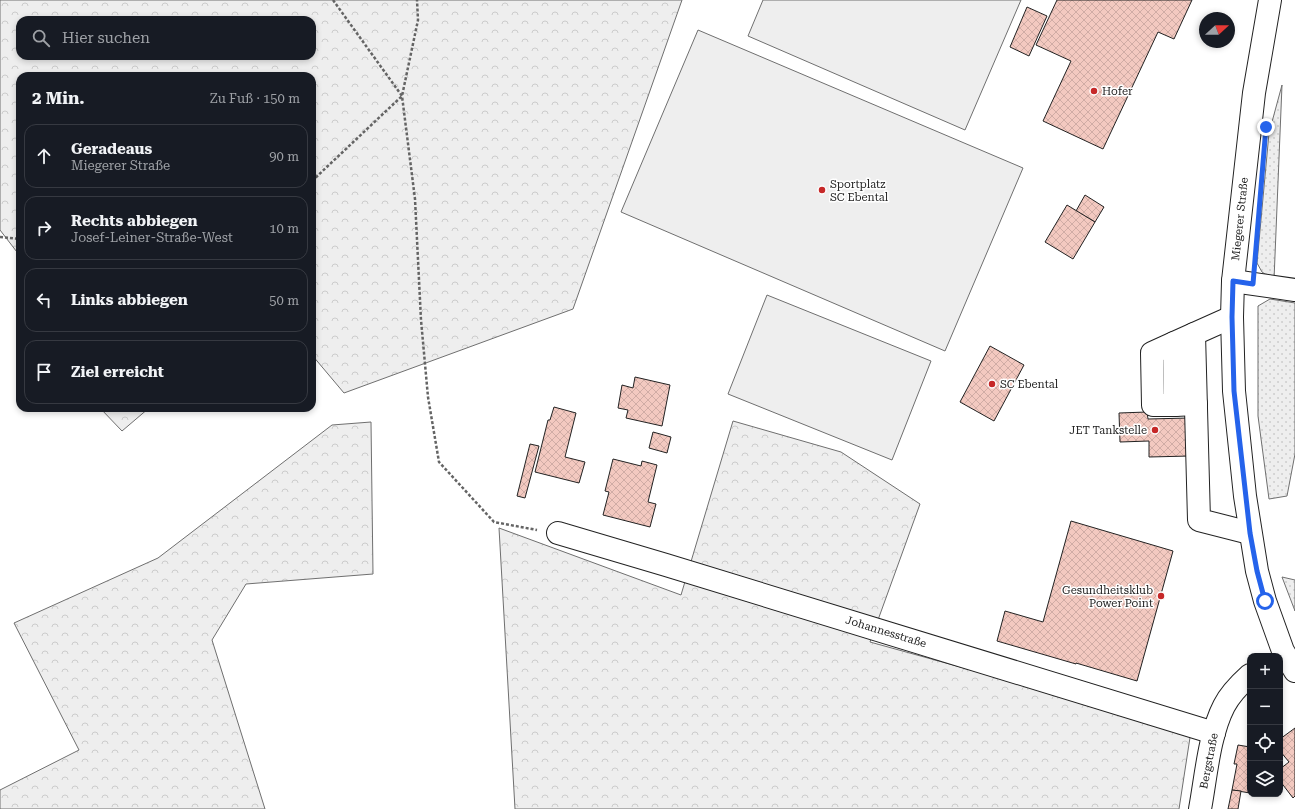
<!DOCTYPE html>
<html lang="de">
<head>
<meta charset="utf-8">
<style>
  body { margin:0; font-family:"Roboto Serif",serif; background:#242831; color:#f1f3f6 }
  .controls { position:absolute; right:12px; bottom:12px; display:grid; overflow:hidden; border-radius:8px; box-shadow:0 2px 6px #0003 }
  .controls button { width:36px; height:36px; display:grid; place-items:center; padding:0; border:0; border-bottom:1px solid #363941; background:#171b24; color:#f1f3f6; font:20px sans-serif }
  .compass { position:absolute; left:1199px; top:12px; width:36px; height:36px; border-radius:50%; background:#171b24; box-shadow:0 2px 6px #0003; rotate:69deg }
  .stop { position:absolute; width:12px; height:12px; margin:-9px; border:3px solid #2563eb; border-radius:50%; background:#fff }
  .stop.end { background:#2563eb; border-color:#fff; box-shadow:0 1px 4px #0008 }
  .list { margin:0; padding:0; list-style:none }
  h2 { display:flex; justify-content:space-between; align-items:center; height:52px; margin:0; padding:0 16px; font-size:17px }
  h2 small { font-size:13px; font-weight:400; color:#9ea1a6 }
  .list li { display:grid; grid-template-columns:26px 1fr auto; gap:12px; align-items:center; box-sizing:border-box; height:64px; margin:0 8px 8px; padding:0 8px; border:1px solid #363941; border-radius:12px }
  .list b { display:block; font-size:15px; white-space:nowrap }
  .list p { margin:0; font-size:13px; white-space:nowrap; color:#9ea1a6 }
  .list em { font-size:13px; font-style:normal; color:#9ea1a6 }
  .icon { flex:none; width:22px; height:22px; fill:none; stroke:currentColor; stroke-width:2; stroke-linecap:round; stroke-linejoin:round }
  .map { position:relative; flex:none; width:1295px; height:809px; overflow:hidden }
  .search { position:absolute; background:#171b24; box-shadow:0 2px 6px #0003; left:16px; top:16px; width:300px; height:44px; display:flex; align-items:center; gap:10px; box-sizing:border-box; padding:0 14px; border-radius:12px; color:#9ea1a6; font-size:15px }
  .panel { position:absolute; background:#171b24; box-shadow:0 2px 6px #0003; left:16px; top:72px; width:300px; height:340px; border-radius:12px }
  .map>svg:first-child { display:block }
  .grass { fill:url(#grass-dots); stroke:#6f6f6f }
  .forest { fill:url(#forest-crowns); stroke:#6f6f6f; fill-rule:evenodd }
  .pitch { fill:#eee; stroke:#6f6f6f }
  .building { fill:url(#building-cross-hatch); stroke:#222 }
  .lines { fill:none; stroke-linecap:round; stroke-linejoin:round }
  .minor-casing { stroke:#222; stroke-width:24 }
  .major-casing { stroke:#222; stroke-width:24 }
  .path { stroke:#646464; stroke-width:2.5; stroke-dasharray:3 2; stroke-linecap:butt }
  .minor { stroke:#fff; stroke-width:22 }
  .major { stroke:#fff; stroke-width:22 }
  .route { stroke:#2563eb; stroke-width:5 }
  .poi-dot { fill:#c62828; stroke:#fff; stroke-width:1.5 }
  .labels { text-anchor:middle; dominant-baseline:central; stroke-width:3; stroke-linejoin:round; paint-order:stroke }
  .poi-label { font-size:11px; fill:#222; stroke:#fff; text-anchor:start }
  .street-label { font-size:11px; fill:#222; stroke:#fff }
</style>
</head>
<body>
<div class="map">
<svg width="1295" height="809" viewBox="0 0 1295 809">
  <defs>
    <pattern id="grass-dots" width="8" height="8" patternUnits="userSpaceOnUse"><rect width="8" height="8" fill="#eee"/><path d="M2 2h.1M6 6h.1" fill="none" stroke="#ccc" stroke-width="1.8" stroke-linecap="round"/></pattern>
    <pattern id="forest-crowns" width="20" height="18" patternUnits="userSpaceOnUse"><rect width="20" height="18" fill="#eee"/><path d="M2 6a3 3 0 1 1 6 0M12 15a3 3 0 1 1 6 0" fill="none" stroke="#ccc"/></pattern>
    <pattern id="building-cross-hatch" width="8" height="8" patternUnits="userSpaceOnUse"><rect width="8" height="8" fill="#f3c9c0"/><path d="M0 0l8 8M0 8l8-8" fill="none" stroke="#d0aca5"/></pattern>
  </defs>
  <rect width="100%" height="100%" fill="#fff"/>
  <g class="grass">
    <path d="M1282 85 1274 280 1262 272 1257 263 1269 133Z"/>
    <path d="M1270 299 1295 303V454L1287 496 1269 499 1258 416V306Z"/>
    <path d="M1282 577 1295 580V611Z"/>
  </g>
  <g class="forest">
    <path d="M0 0H682L573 309 344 393 312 355V76H20V256L0 230ZM20 20H312V56H20Z"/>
    <path d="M100 408H149L122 431Z"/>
    <path d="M733 421 841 452 920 504 870 642 1191 731 1179 809H515L499 528 681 595Z"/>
    <path d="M371 422 373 574 246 584 212 640 265 809H0V790L79 750 14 623 158 558 332 425Z"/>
  </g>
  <g class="pitch">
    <path d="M763 0H1021L965 130 748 36Z"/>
    <path d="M698 30 1023 168 945 351 621 212Z"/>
    <path d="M767 295 931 361 892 460 728 394Z"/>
  </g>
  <g class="building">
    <path d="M1057 0H1192L1174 39 1158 32 1103 149 1043 121 1071 61 1036 45Z"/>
    <path d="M1027 7 1047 16 1029 56 1010 47Z"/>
    <path d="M1085 195 1104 207 1095 222 1076 211Z"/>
    <path d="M1067 205 1095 222 1073 259 1045 242Z"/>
    <path d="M990 346 1024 365 994 421 960 402Z"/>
    <path d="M635 377 670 385 662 426 626 418 628 410 618 408 622 385 633 388Z"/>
    <path d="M554 407 576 413 565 457 585 462 579 483 535 472 548 420H550Z"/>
    <path d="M1147 412 1148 419 1189 418 1190 456 1149 457V441L1120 442 1119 413Z"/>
    <path d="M653 432 671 437 667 453 649 448Z"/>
    <path d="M530 444 539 446 525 498 517 496Z"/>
    <path d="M613 459 641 466 642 461 657 465 648 502 656 504 650 527 603 515 609 492 605 491Z"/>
    <path d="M1071 521 1173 551 1137 681 1076 663V664L997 641 1005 611 1043 622Z"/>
    <path d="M1295 728V796L1293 798 1280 781V769L1289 762 1280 751V739Z"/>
    <path d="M1238 745 1250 747V793L1232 790 1237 764H1234Z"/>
    <path d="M1232 790 1241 791 1238 809H1228Z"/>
  </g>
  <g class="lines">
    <g class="minor-casing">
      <g id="minor">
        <path d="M1233 281 1295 290"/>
        <path d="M1232 317 1194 334 1199 520 1250 533"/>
        <path d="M1194 334 1174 343 1175 405 1196 404"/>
        <path d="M1174 343 1152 353 1153 405H1175"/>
        <path d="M558 533 666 565 1214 733"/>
      </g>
    </g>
    <g class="major-casing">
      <g id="major">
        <path d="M1270 0 1254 93 1233 281 1232 317 1234 391 1245 496 1257 571 1265 601 1283 651 1295 671"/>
        <path d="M1200 809C1206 777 1209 735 1224 706 1230 694 1240 684 1250 675"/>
      </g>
    </g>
    <g class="path">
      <path d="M333 0 402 96 415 199 421 320 428 397 439 462 494 522 537 530"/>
      <path d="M312 181 402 96 418 20 417 0"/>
      <path d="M0 237 20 239"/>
    </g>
    <use href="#minor" class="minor"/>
    <use href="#major" class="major"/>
  </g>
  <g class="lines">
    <path class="route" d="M1265 601 1257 571 1250 533 1234 391 1232 317 1233 281 1253 284 1266 127"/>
  </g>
  <g class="poi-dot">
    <circle cx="1094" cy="91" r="4"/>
    <circle cx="822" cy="190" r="4"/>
    <circle cx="992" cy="384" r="4"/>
    <circle cx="1155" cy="430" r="4"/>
    <circle cx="1161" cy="596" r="4"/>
  </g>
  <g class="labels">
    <g class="poi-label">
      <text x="1102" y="91">Hofer</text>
      <text x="830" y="184">Sportplatz<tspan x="830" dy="13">SC Ebental</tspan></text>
      <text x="1000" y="384">SC Ebental</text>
      <text x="1147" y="430" text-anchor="end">JET Tankstelle</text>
      <text x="1153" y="590" text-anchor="end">Gesundheitsklub<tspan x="1153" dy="13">Power Point</tspan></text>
    </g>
    <g class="street-label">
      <text transform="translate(1240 219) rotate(-84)">Miegerer Straße</text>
      <text transform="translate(886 632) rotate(17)">Johannesstraße</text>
      <text transform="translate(1209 761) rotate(-79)">Bergstraße</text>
    </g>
  </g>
</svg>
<div class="controls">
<button>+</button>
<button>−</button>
<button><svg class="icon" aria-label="locate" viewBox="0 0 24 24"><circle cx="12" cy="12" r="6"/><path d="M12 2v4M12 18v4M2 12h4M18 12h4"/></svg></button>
<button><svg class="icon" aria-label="layers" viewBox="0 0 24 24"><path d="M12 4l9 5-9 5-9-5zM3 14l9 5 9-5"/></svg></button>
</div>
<svg class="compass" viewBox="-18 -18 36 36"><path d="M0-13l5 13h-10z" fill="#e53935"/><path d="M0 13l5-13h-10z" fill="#9ea1a6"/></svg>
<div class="stop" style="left:1265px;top:601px"></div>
<div class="stop end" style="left:1266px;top:127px"></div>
<div class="search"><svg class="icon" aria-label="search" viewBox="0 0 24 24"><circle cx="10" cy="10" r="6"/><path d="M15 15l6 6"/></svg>Hier suchen</div>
<section class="panel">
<h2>2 Min.<small>Zu Fuß · 150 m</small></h2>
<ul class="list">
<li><svg class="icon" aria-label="ahead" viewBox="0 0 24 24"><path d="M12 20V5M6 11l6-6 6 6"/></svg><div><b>Geradeaus</b><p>Miegerer Straße</p></div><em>90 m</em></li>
<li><svg class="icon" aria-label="right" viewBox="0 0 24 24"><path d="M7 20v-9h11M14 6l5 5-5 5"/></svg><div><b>Rechts abbiegen</b><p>Josef-Leiner-Straße-West</p></div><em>10 m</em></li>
<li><svg class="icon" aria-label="left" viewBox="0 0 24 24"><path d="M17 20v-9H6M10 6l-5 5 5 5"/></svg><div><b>Links abbiegen</b></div><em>50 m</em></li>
<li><svg class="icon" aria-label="arrive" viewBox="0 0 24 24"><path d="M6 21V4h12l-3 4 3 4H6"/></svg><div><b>Ziel erreicht</b></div></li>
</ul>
</section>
</div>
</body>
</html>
